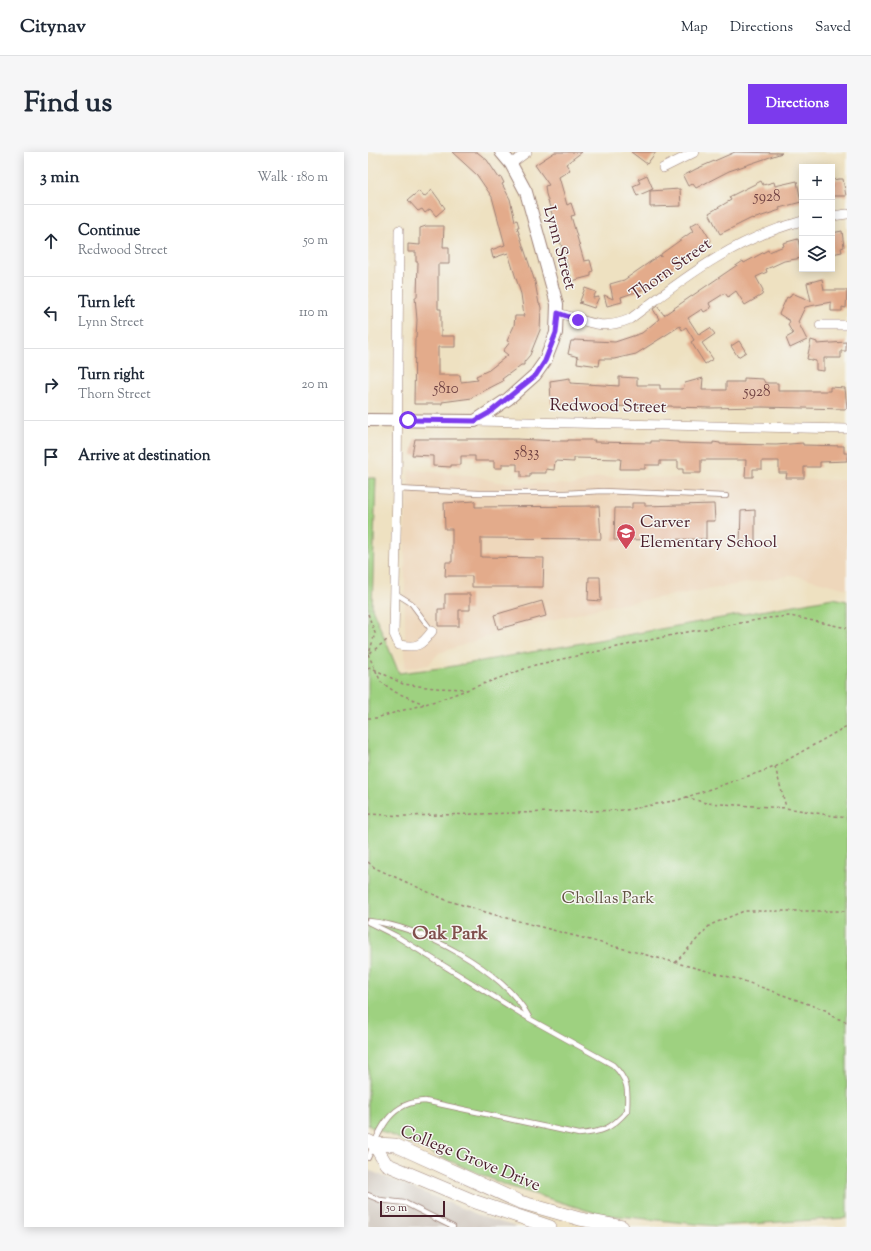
<!DOCTYPE html>
<html lang="en">
<head>
<meta charset="utf-8">
<style>
  body { margin:0; font-family:"Sorts Mill Goudy",serif; background:#f6f6f7; color:#1f2937 }
  .controls { position:absolute; right:12px; top:12px; display:grid; overflow:hidden; border-radius:0px; box-shadow:0 2px 10px #0003 }
  .controls button { width:36px; height:36px; display:grid; place-items:center; padding:0; border:0; border-bottom:1px solid #e0e1e3; background:#fff; color:#1f2937; font:20px sans-serif }
  .scale { position:absolute; left:12px; bottom:10px; width:65px; box-sizing:border-box; padding-left:4px; border:2px solid #4a1f2b; border-top:0; font-size:11px; line-height:14px; white-space:nowrap; color:#4a1f2b; -webkit-text-stroke:3px #f6f6f2; paint-order:stroke }
  .stop { position:absolute; width:12px; height:12px; margin:-9px; border:3px solid #7c3aed; border-radius:50%; background:#fff }
  .stop.end { background:#7c3aed; border-color:#fff; box-shadow:0 1px 4px #0008 }
  .list { margin:0; padding:0; list-style:none }
  h2 { display:flex; justify-content:space-between; align-items:center; height:52px; margin:0; padding:0 16px; font-size:17px }
  h2 small { font-size:13px; font-weight:400; color:#747a83 }
  .list li { display:grid; grid-template-columns:26px 1fr auto; gap:12px; align-items:center; box-sizing:border-box; height:72px; padding:0 16px; border-top:1px solid #e0e1e3 }
  .list b { display:block; font-size:15px; white-space:nowrap }
  .list p { margin:0; font-size:13px; white-space:nowrap; color:#747a83 }
  .list em { font-size:13px; font-style:normal; color:#747a83 }
  .icon { flex:none; width:22px; height:22px; fill:none; stroke:currentColor; stroke-width:2; stroke-linecap:round; stroke-linejoin:round }
  .map { position:relative; flex:none; width:479px; height:1075px; overflow:hidden; border-radius:0px }
  header { display:flex; align-items:center; gap:24px; box-sizing:border-box; height:56px; padding:0 20px; background:#fff; border-bottom:1px solid #e0e1e3 }
  header strong { font-size:19px }
  nav { display:flex; gap:22px; margin-inline-start:auto; font-size:14px }
  .intro { display:flex; align-items:center; justify-content:space-between; box-sizing:border-box; height:96px; padding:0 24px }
  h1 { margin:0; font-size:28px }
  .button { padding:10px 18px; border-radius:0px; background:#7c3aed; color:#fff; font-size:14px; font-weight:700 }
  main { display:flex; gap:24px; padding:0 24px }
  aside { flex:1; background:#fff; border-radius:0px; box-shadow:0 2px 10px #0003 }
  .map>svg:first-child { display:block }
  .built { fill:#eed7bb }
  .industrial { fill:#ccc2b9 }
  .green { fill:#9ed180; stroke:#747856 }
  .building { fill:#e3ab8b }
  .lines { fill:none; stroke-linecap:round; stroke-linejoin:round }
  .service-casing { stroke:#9c8076; stroke-width:6 }
  .minor-casing { stroke:#9c8076; stroke-width:10 }
  .tertiary-casing { stroke:#9c8076; stroke-width:14 }
  .secondary-casing { stroke:#9c8076; stroke-width:14 }
  .path { stroke:#9c8076; stroke-width:1.5; stroke-dasharray:3 3; stroke-linecap:butt }
  .service { stroke:#fff; stroke-width:4.5 }
  .minor { stroke:#fff; stroke-width:9 }
  .tertiary { stroke:#fff; stroke-width:12 }
  .secondary { stroke:#fff; stroke-width:13 }
  .route { stroke:#7c3aed; stroke-width:5 }
  .labels { text-anchor:middle; dominant-baseline:central; stroke-width:3; stroke-linejoin:round; paint-order:stroke }
  .number-label { font-size:15px; fill:#704243 }
  .street-label { font-size:17px; fill:#4a1f2b; stroke:#f6f6f2 }
  .poi-label { font-size:17px; fill:#4a1f2b; stroke:#f6f6f2; text-anchor:start }
  .park-label { font-size:17px; fill:#635444; stroke:#f6f6f2 }
  .quarter-label { font-size:19px; font-weight:bold; fill:#80504d; stroke:#f6f6f2 }
</style>
</head>
<body>
<header>
<strong>Citynav</strong>
<nav><a>Map</a><a>Directions</a><a>Saved</a></nav>
</header>
<div class="intro"><h1>Find us</h1><a class="button">Directions</a></div>
<main>
<aside>
<h2>3 min<small>Walk · 180 m</small></h2>
<ul class="list">
<li><svg class="icon" aria-label="ahead" viewBox="0 0 24 24"><path d="M12 20V5M6 11l6-6 6 6"/></svg><div><b>Continue</b><p>Redwood Street</p></div><em>50 m</em></li>
<li><svg class="icon" aria-label="left" viewBox="0 0 24 24"><path d="M17 20v-9H6M10 6l-5 5 5 5"/></svg><div><b>Turn left</b><p>Lynn Street</p></div><em>110 m</em></li>
<li><svg class="icon" aria-label="right" viewBox="0 0 24 24"><path d="M7 20v-9h11M14 6l5 5-5 5"/></svg><div><b>Turn right</b><p>Thorn Street</p></div><em>20 m</em></li>
<li><svg class="icon" aria-label="arrive" viewBox="0 0 24 24"><path d="M6 21V4h12l-3 4 3 4H6"/></svg><div><b>Arrive at destination</b></div></li>
</ul>
</aside>
<div class="map">
<svg width="479" height="1075" viewBox="0 0 479 1075">
  <rect width="100%" height="100%" fill="#f6f6f2"/>
  <filter id="ink" filterUnits="userSpaceOnUse"><feTurbulence type="fractalNoise" baseFrequency=".025" numOctaves="2"/><feDisplacementMap in="SourceGraphic" scale="8" xChannelSelector="R" yChannelSelector="G"/><feConvolveMatrix kernelMatrix="1 2 1 2 8 2 1 2 1" color-interpolation-filters="sRGB"/></filter>
  <filter id="wash" filterUnits="userSpaceOnUse"><feTurbulence type="fractalNoise" baseFrequency=".012" numOctaves="4" result="noise"/><feDisplacementMap in="SourceGraphic" scale="16" xChannelSelector="R" yChannelSelector="G"/><feGaussianBlur stdDeviation="0.9" result="paint"/><feColorMatrix in="noise" values="0 0 0 0 0 0 0 0 0 0 0 0 0 0 0 0 0 1.4 0 .05"/><feComposite in="paint" operator="in"/></filter>
  <g filter="url(#wash)">
    <rect width="100%" height="100%" fill="#eee1c1"/>
    <path class="built" d="M41 318 108 324 128 330 205 333 231 325 479 328V437L426 423 241 454 131 481 71 501 60 513 37 516V374Z"/>
    <path class="industrial" d="M0 1018 118 1066 149 1075H0Z"/>
    <path class="green" d="M0 326H8L4 456 31 521 80 515 465 446 479 449V1066L348 1074 231 1062 137 1033 0 973Z"/>
    <g id="blocks">
      <g class="building">
        <path d="M84 0H109L119 8 131 26 133 25 136 31 134 32 142 47 147 69 149 68 151 75H149L167 130 171 152H172L173 156 172 178 162 203 156 210V213H153L134 227 135 229 104 245V246L74 250V252H46L47 186H48L49 168 47 145H49L50 110H48V100H40V92L52 93V76L58 74H76L75 95H81V112H70V157H73V184H87V195H70V223H92L93 230 110 228 108 224 121 218 140 203 135 199 142 190 139 189 146 174 147 164H156L153 142 140 101 125 106 123 98 137 93 124 45 109 23Z"/>
        <path d="M187 0H214L198 12 202 18 191 25 199 53 203 51 207 63 203 64 216 109 222 108 225 119 223 120V124L204 129 178 42 177 34 181 33 167 13Z"/>
        <path d="M263 0H288L279 12Z"/>
        <path d="M367 0 414 1 361 19 328 36 325 32 320 34 315 24 328 17Z"/>
        <path d="M279 23 285 37 269 44 265 34 272 31 270 27Z"/>
        <path d="M471 27H475L478 44H464V28Z"/>
        <path d="M393 29 395 33 406 30 407 34 429 29 433 50 411 56 412 58 385 67 384 66 352 82 341 61 363 48 361 45Z"/>
        <path d="M312 37 313 54 282 55V39Z"/>
        <path d="M64 38 77 56 68 64 62 57 57 61 54 57 50 59 40 48 51 39 56 45Z"/>
        <path d="M331 69 343 89 315 106 316 107 274 138 253 145 254 150 239 154 236 143 245 147 242 132 256 128 292 103 293 105V102L325 79 322 74Z"/>
        <path d="M474 79 476 95 473 96 474 100 464 102V81Z"/>
        <path d="M430 87 434 106 416 109 403 115 398 117 399 120 388 125 395 138 394 143 377 153 368 139 360 145 357 141 341 151 343 156 336 160 334 157 320 166 331 183 342 176 347 182 334 191 345 207 337 212 323 190 326 188 318 175 314 178 312 174 268 202 246 207H232L231 214 209 211 210 205 200 202 203 189H206V188L247 190 274 181 291 167 285 157 289 154 296 163 375 109 376 111 400 98 401 100 416 94 415 91Z"/>
        <path d="M454 127 456 138H479L478 156 474 155V159H463V150L437 155 430 170 439 188 422 196 418 186 425 182 420 173 422 169 411 162 419 145 421 146 424 141 443 149 439 131Z"/>
        <path d="M217 136 228 140 225 146 231 145 226 156 211 151 214 150 212 149Z"/>
        <path d="M443 188 449 190V192L478 190V199H473V206H456V219L448 218V209L439 207Z"/>
        <path d="M371 189 378 200 370 205 363 194Z"/>
        <path d="M251 225 269 226V233H292V237H315L317 231 335 226 334 238H358V230H376V226L395 227 397 231H410V239H462V235L477 236 479 256 477 257 394 255 342 256 304 255V254L273 255 183 252 182 229 202 226V231L251 234Z"/>
        <path d="M47 287H149L189 289H200V288H227L226 290 283 291V289H292L310 290V291L345 292V290L352 291V292L408 293 435 291V293L476 294V301H479V309L452 310V315H436V326H418L419 321H411V309H394V317H385V325H377L378 308H333V321H315V317H310V309H292V313H277V317H252L253 307 206 306V310L187 309 186 318 178 317V321H162V325H153V319H149V312H134V316H126V309H107V304H93V313H83V315L65 314V304L44 303Z"/>
        <path d="M107 349V355L231 354 233 387 113 386V405L176 406 175 435H104V424H77L78 410H84V377H77L76 351Z"/>
        <path d="M264 351H277V354L346 352 347 369H338V387L246 388 247 356H264Z"/>
        <path d="M387 358V392H372L373 359Z"/>
        <path d="M221 425H232L233 449 220 448Z"/>
        <path d="M77 442H102V458H91V474H70V457H77Z"/>
        <path d="M174 449 178 464 130 477 126 463Z"/>
      </g>
    </g>
  </g>
  <g filter="url(#ink)">
    <use href="#blocks" fill-opacity="0" stroke="#9c8076" stroke-width="1"/>
    <g class="lines">
      <g class="service-casing">
        <g id="service">
          <path d="M29 337 111 341H197L235 339 358 344"/>
          <path d="M27 441 43 451 64 479"/>
          <path d="M1 769C53 774 136 818 161 865"/>
          <path d="M0 770 28 784 162 867 245 913C261 929 260 938 259 959 243 977 235 980 211 982L57 949C22 950 12 977 0 1006"/>
          <path d="M0 1043 12 1048 37 1051 85 1075"/>
        </g>
      </g>
      <g class="minor-casing">
        <g id="minor">
          <path d="M143 12 159 0"/>
          <path d="M295 16 327 0"/>
          <path d="M464 64 479 62"/>
          <path d="M31 78 29 337 26 482 31 493C49 496 53 494 64 479"/>
          <path d="M190 161C218 168 232 180 262 167 319 124 364 88 434 69"/>
          <path d="M452 173H479"/>
          <path d="M107 269 479 277"/>
        </g>
      </g>
      <g class="tertiary-casing">
        <path id="tertiary" d="M0 268 107 269 140 247 167 223 177 209 188 181 189 152 158 40 143 12 133 0"/>
      </g>
      <g class="secondary-casing">
        <g id="secondary">
          <path d="M0 989 6 992 27 993 152 1050 212 1067 254 1075"/>
          <path d="M6 992 18 1012 108 1050 182 1075"/>
        </g>
      </g>
      <g class="path">
        <path d="M0 462 7 481 1 502"/>
        <path d="M2 501 19 488"/>
        <path d="M0 502 13 530 27 540 56 552"/>
        <path d="M0 517 4 513"/>
        <path d="M6 517 35 532 67 536 98 537"/>
        <path d="M0 566H8L71 548 167 513 314 481 401 466 422 464 479 476"/>
        <path d="M407 615 418 655"/>
        <path d="M318 645 338 651 418 656 479 666"/>
        <path d="M0 662 35 664 258 658 310 648 407 615 479 574"/>
        <path d="M0 710 7 716 78 748 124 762 373 828 460 859 463 864 479 870"/>
        <path d="M307 811 342 773 376 759H479"/>
      </g>
      <use href="#service" class="service"/>
      <use href="#minor" class="minor"/>
      <use href="#tertiary" class="tertiary"/>
      <use href="#secondary" class="secondary"/>
    </g>
  </g>
  <g class="lines" filter="url(#ink)">
    <path class="route" d="M40 268 107 269 121 261 168 223 177 209 188 181 190 161 210 168"/>
  </g>
  <defs>
    <g id="school-pin" transform="scale(1)"><path d="M0 17L-7.5 6A9.5 9.5 0 1 1 7.5 6Z" fill="#d1495b" stroke="#f6f6f2"/><path d="M0-5L7-2L0 1L-7-2ZM-4 1L0 2.5L4 1V4Q0 6-4 4Z" fill="#fff"/></g>
  </defs>
  <g fill-rule="evenodd">
    <use href="#school-pin" x="258" y="381"/>
  </g>
  <g class="labels">
    <g class="number-label">
      <text x="399" y="45">5928</text>
      <text x="78" y="237">5810</text>
      <text x="389" y="240">5928</text>
      <text x="159" y="301">5833</text>
    </g>
    <g class="street-label">
      <text transform="translate(191 96) rotate(75)">Lynn Street</text>
      <text transform="translate(303 118) rotate(-35)">Thorn Street</text>
      <text transform="translate(240 255) rotate(1)">Redwood Street</text>
      <text transform="translate(102 1007) rotate(22)">College Grove Drive</text>
    </g>
    <g class="poi-label">
      <text x="272" y="371">Carver<tspan x="272" dy="20">Elementary School</tspan></text>
    </g>
    <g class="park-label">
      <text x="240" y="747">Chollas Park</text>
    </g>
    <g class="quarter-label">
      <text x="82" y="782">Oak Park</text>
    </g>
  </g>
</svg>
<div class="controls">
<button>+</button>
<button>−</button>
<button><svg class="icon" aria-label="layers" viewBox="0 0 24 24"><path d="M12 4l9 5-9 5-9-5zM3 14l9 5 9-5"/></svg></button>
</div>
<div class="scale">50 m</div>
<div class="stop" style="left:40px;top:268px"></div>
<div class="stop end" style="left:210px;top:168px"></div>
</div>
</main>
</body>
</html>
